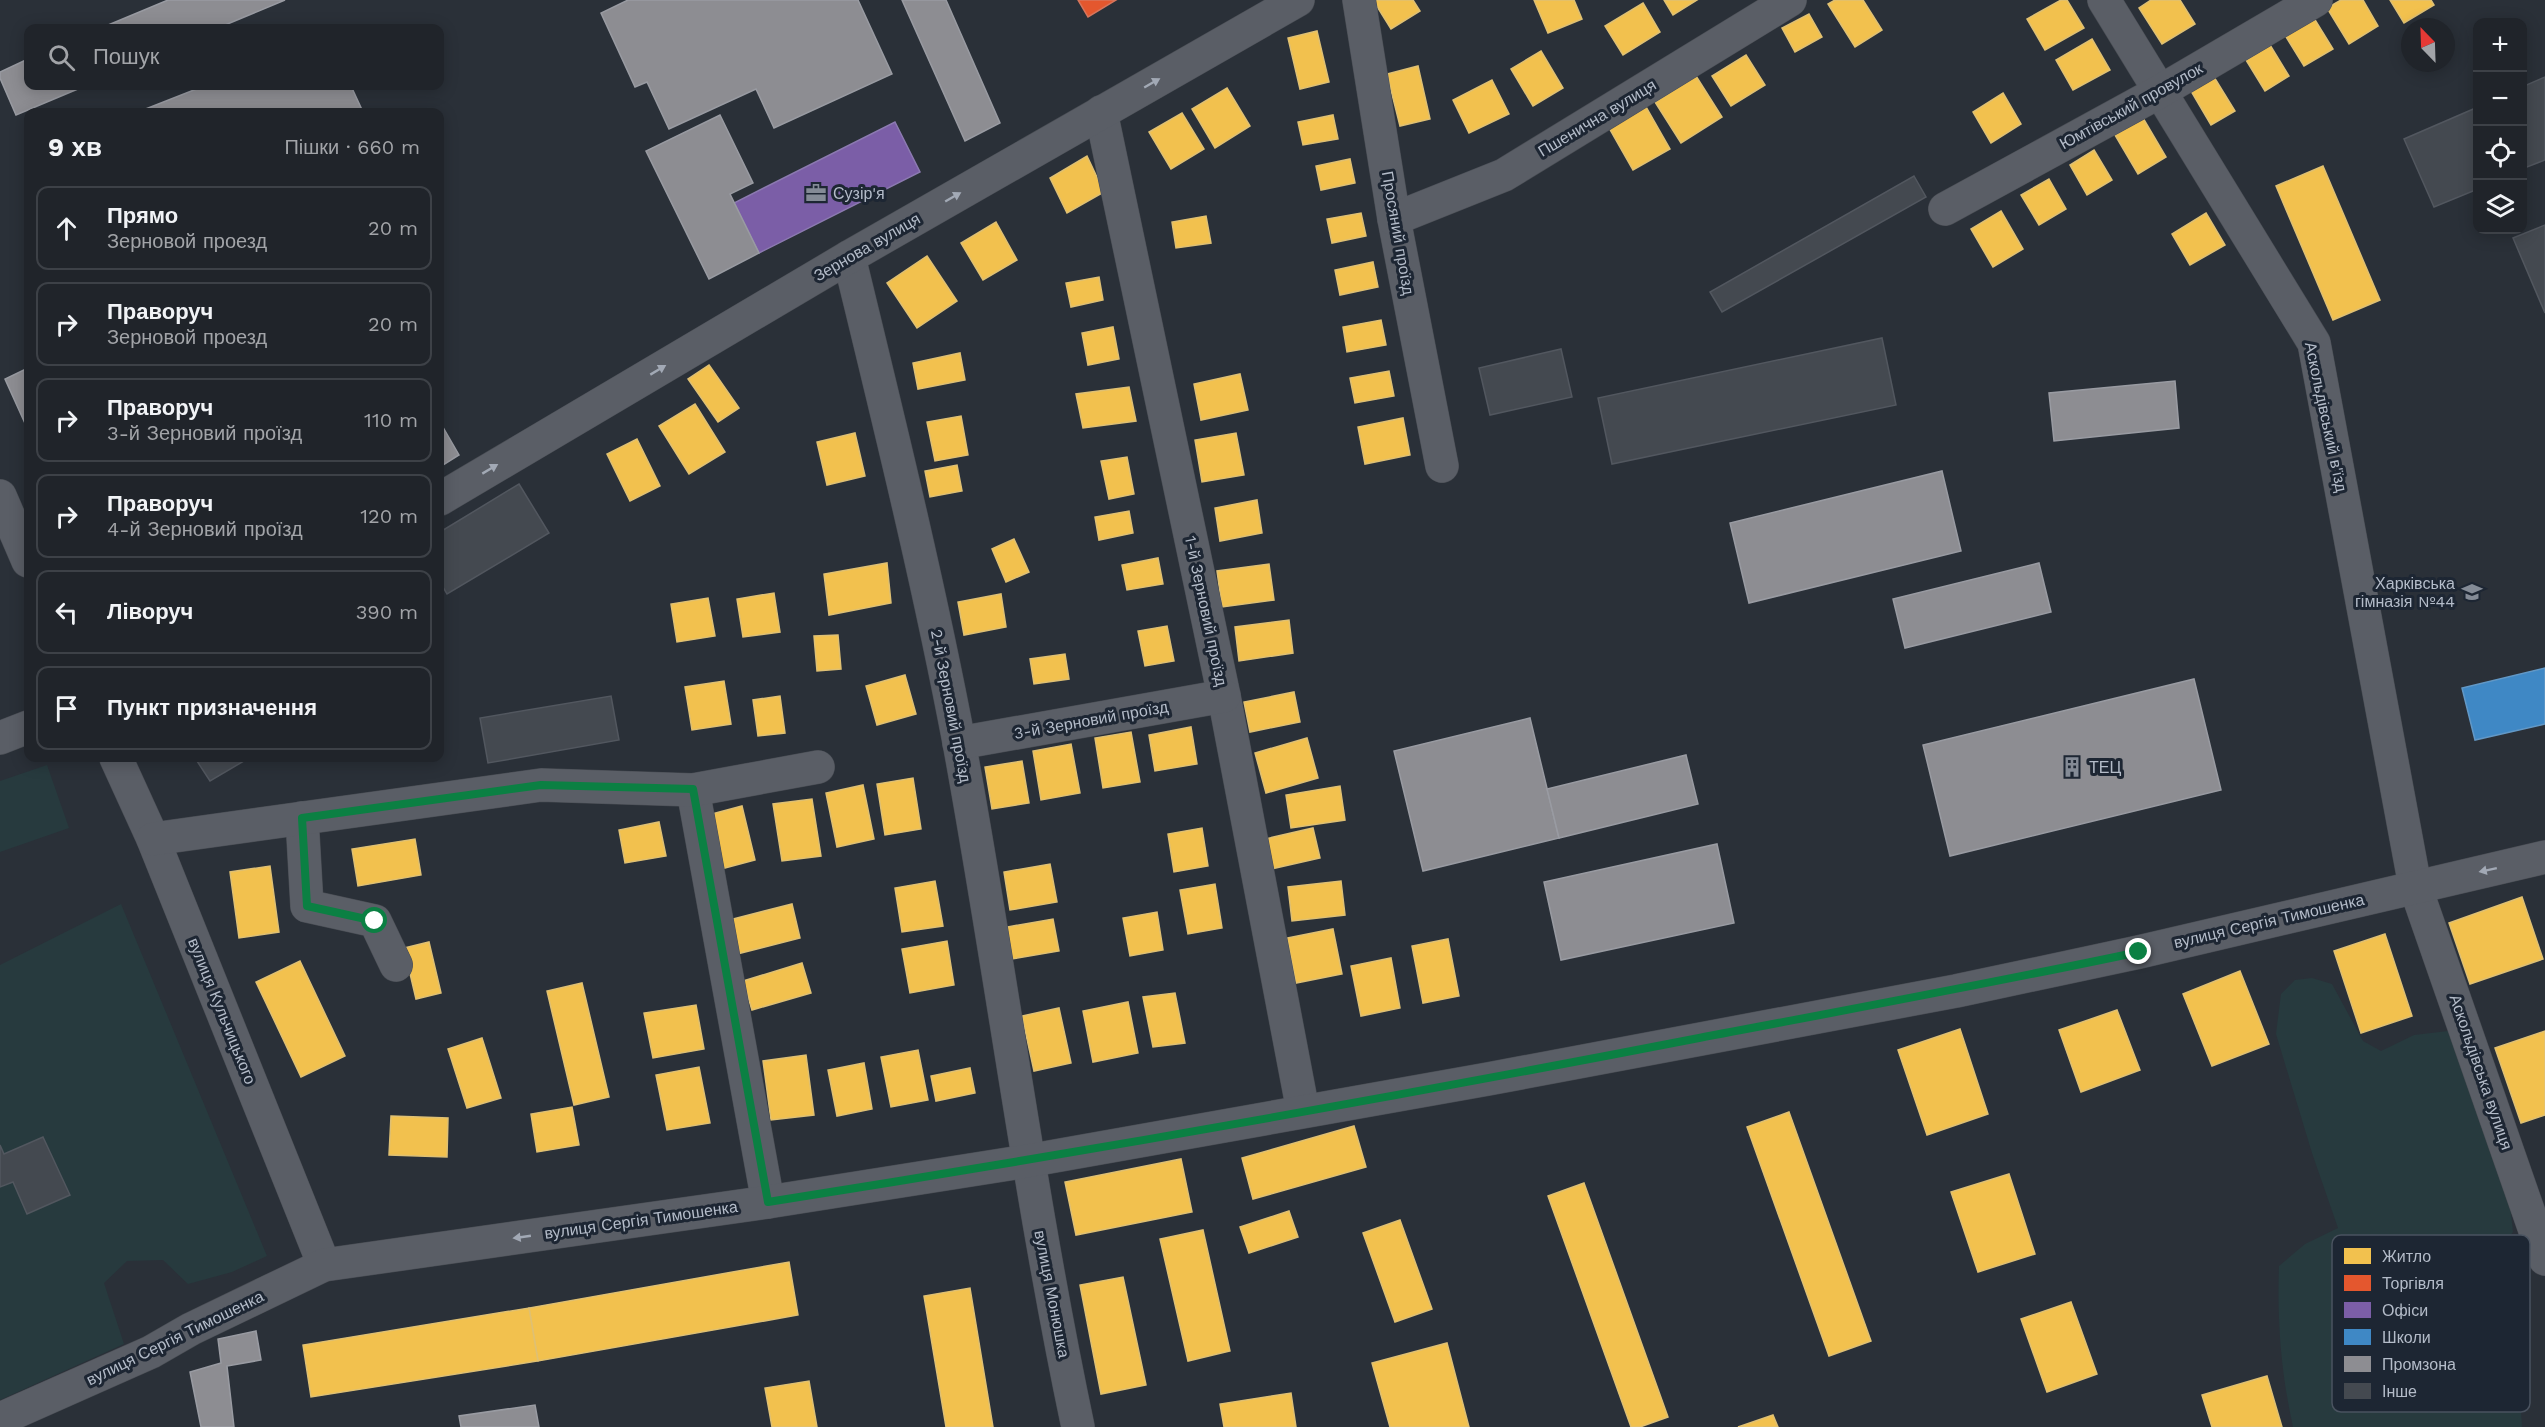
<!DOCTYPE html>
<html lang="uk">
<head>
<meta charset="utf-8">
<style>
  body { margin:0; font-family:"Work Sans",sans-serif; background:#282c32; color:#f1f3f6 }
  .controls { position:absolute; right:18px; top:18px; display:grid; overflow:hidden; border-radius:12px; box-shadow:0 3px 15px #0003 }
  .controls button { width:54px; height:54px; display:grid; place-items:center; padding:0; border:0; border-bottom:2px solid #3d4147; background:#20242a; color:#f1f3f6; font:30px sans-serif }
  .compass { position:absolute; left:2401px; top:18px; width:54px; height:54px; border-radius:50%; background:#20242a; box-shadow:0 3px 15px #0003; rotate:337deg }
  .stop { position:absolute; width:18px; height:18px; margin:-14px; border:4px solid #0b8043; border-radius:50%; background:#fff }
  .stop.end { background:#0b8043; border-color:#fff; box-shadow:0 2px 6px #0008 }
  .list { margin:0; padding:0; list-style:none }
  h2 { display:flex; justify-content:space-between; align-items:center; height:78px; margin:0; padding:0 24px; font-size:26px }
  h2 small { font-size:20px; font-weight:400; color:#a2a4a8 }
  .list li { display:grid; grid-template-columns:39px 1fr auto; gap:18px; align-items:center; box-sizing:border-box; height:84px; margin:0 12px 12px; padding:0 12px; border:2px solid #3d4147; border-radius:12px }
  .list b { display:block; font-size:22px; white-space:nowrap }
  .list p { margin:0; font-size:20px; white-space:nowrap; color:#a2a4a8 }
  .list em { font-size:20px; font-style:normal; color:#a2a4a8 }
  .icon { flex:none; width:33px; height:33px; fill:none; stroke:currentColor; stroke-width:2; stroke-linecap:round; stroke-linejoin:round }
  .map { position:relative; flex:none; width:2545px; height:1427px; overflow:hidden }
  .search { position:absolute; background:#20242a; box-shadow:0 3px 15px #0003; left:24px; top:24px; width:420px; height:66px; display:flex; align-items:center; gap:15px; box-sizing:border-box; padding:0 21px; border-radius:12px; color:#a2a4a8; font-size:22px }
  .panel { position:absolute; background:#20242a; box-shadow:0 3px 15px #0003; left:24px; top:108px; width:420px; height:654px; border-radius:12px }
  .map>svg:first-child { display:block }
  .green { fill:#273a3e }
  .homes { fill:#f2c14e; stroke:#dfc073; stroke-width:1.5 }
  .shops { fill:#e4572e; stroke:#d6755c; stroke-width:1.5 }
  .offices { fill:#7b5ea7; stroke:#8c7ab1; stroke-width:1.5 }
  .schools { fill:#3f88c5; stroke:#6298c6; stroke-width:1.5 }
  .industry { fill:#8d8d92; stroke:#999ba2; stroke-width:1.5 }
  .building { fill:#444950; stroke:#52575f; stroke-width:1.5 }
  .lines { fill:none; stroke-linecap:round; stroke-linejoin:round }
  .minor-casing { stroke:#484c53; stroke-width:34 }
  .minor { stroke:#5a5e66; stroke-width:33 }
  .oneway { fill:#a2a9b5 }
  .route { stroke:#0b8043; stroke-width:8 }
  .labels { text-anchor:middle; dominant-baseline:central; stroke-width:6; stroke-linejoin:round; paint-order:stroke }
  .street-label { font-size:16px; fill:#b4bcc9; stroke:#1d2633 }
  .poi-label { font-size:16px; fill:#b4bcc9; stroke:#1d2633; text-anchor:start }
  .key { fill:#1d2633; stroke:#4a5360; stroke-width:1.5 }
  .key-label { font-size:16px; fill:#b4bcc9 }
</style>
</head>
<body>
<div class="map">
<svg width="2545" height="1427" viewBox="0 0 2545 1427">
  <rect width="100%" height="100%" fill="#2a3038"/>
  <g class="green">
    <path d="M47 765 69 828 0 852V781Z"/>
    <path d="M121 904 267 1256 232 1272 188 1284 163 1260 127 1261 104 1283 124 1344 0 1400V965Z"/>
    <path d="M2312 978 2332 984 2363 1041 2381 1051 2414 1035 2448 1031 2508 1187 2513 1232 2483 1267 2520 1396 2522 1427H2293C2281 1373 2277 1321 2279 1266L2305 1244 2338 1228 2312 1153 2276 1034 2281 994 2295 980Z"/>
  </g>
  <g class="homes">
    <path d="M1373 0H1413L1420 11 1391 29Z"/>
    <path d="M1534 0H1574L1582 19 1548 33Z"/>
    <path d="M1664 0H1697L1673 15Z"/>
    <path d="M1835 0H1863L1882 30 1855 47 1828 4Z"/>
    <path d="M2061 0H2067L2084 28 2045 50 2027 19Z"/>
    <path d="M2151 0H2180L2195 24 2162 44 2139 8Z"/>
    <path d="M2341 0H2363L2378 26 2349 44 2327 8Z"/>
    <path d="M2390 0H2431L2434 5 2404 23Z"/>
    <path d="M1643 3 1660 32 1623 55 1605 26Z"/>
    <path d="M1809 14 1822 37 1795 52 1782 28Z"/>
    <path d="M2312 15 2333 49 2304 66 2283 32Z"/>
    <path d="M1317 31 1329 82 1300 89 1288 38Z"/>
    <path d="M2092 39 2110 70 2073 90 2056 60Z"/>
    <path d="M2270 45 2289 76 2265 91 2246 60Z"/>
    <path d="M1541 51 1563 88 1533 106 1511 69Z"/>
    <path d="M1746 55 1765 85 1731 106 1712 76Z"/>
    <path d="M1418 66 1430 119 1400 126 1387 74Z"/>
    <path d="M1696 76 1722 117 1681 143 1655 102Z"/>
    <path d="M2214 77 2235 111 2211 125 2191 91Z"/>
    <path d="M1492 80 1509 114 1469 133 1453 100Z"/>
    <path d="M1227 88 1250 126 1215 148 1192 109Z"/>
    <path d="M2003 93 2021 124 1991 143 1973 112Z"/>
    <path d="M1645 105 1670 149 1633 170 1608 126Z"/>
    <path d="M1182 113 1204 149 1171 169 1149 132Z"/>
    <path d="M1333 115 1338 139 1303 145 1298 122Z"/>
    <path d="M2143 118 2166 157 2138 174 2115 135Z"/>
    <path d="M2094 150 2112 180 2087 195 2070 165Z"/>
    <path d="M1087 156 1104 192 1067 213 1050 178Z"/>
    <path d="M1350 159 1355 183 1321 190 1316 166Z"/>
    <path d="M2323 166 2380 300 2333 320 2276 186Z"/>
    <path d="M2049 179 2066 209 2039 225 2021 195Z"/>
    <path d="M2001 211 2023 249 1993 267 1971 229Z"/>
    <path d="M1361 213 1366 236 1332 243 1327 219Z"/>
    <path d="M2206 213 2225 245 2190 265 2172 234Z"/>
    <path d="M1206 216 1211 243 1176 248 1172 222Z"/>
    <path d="M996 222 1017 260 983 280 961 243Z"/>
    <path d="M927 256 957 301 917 328 887 283Z"/>
    <path d="M1373 262 1378 287 1340 295 1335 270Z"/>
    <path d="M1099 277 1103 300 1071 307 1066 283Z"/>
    <path d="M1381 320 1386 345 1347 352 1343 327Z"/>
    <path d="M1113 327 1119 359 1088 365 1082 333Z"/>
    <path d="M960 353 965 380 918 389 913 363Z"/>
    <path d="M709 365 739 408 718 422 688 379Z"/>
    <path d="M1389 371 1394 396 1355 403 1350 378Z"/>
    <path d="M1240 374 1248 410 1201 420 1194 384Z"/>
    <path d="M1129 387 1136 421 1083 428 1076 394Z"/>
    <path d="M695 404 725 452 689 474 659 426Z"/>
    <path d="M961 416 968 455 935 461 927 422Z"/>
    <path d="M1403 418 1410 455 1365 464 1358 427Z"/>
    <path d="M855 433 865 476 827 485 817 442Z"/>
    <path d="M1236 433 1244 475 1202 482 1195 440Z"/>
    <path d="M637 439 660 486 630 501 607 454Z"/>
    <path d="M1127 457 1134 494 1109 499 1101 461Z"/>
    <path d="M957 465 962 491 930 497 925 471Z"/>
    <path d="M1257 500 1262 533 1220 541 1215 508Z"/>
    <path d="M1129 511 1133 533 1099 540 1095 517Z"/>
    <path d="M1014 539 1029 572 1006 582 992 549Z"/>
    <path d="M1158 558 1163 584 1127 590 1122 565Z"/>
    <path d="M887 563 891 603 829 615 824 574Z"/>
    <path d="M1269 564 1274 600 1222 607 1217 571Z"/>
    <path d="M774 593 780 632 743 637 737 599Z"/>
    <path d="M1001 594 1006 627 964 635 958 602Z"/>
    <path d="M708 598 715 636 677 642 671 604Z"/>
    <path d="M1289 620 1293 653 1239 661 1235 627Z"/>
    <path d="M1167 626 1174 661 1145 666 1138 631Z"/>
    <path d="M838 635 841 669 817 671 814 636Z"/>
    <path d="M1065 654 1069 679 1034 684 1030 659Z"/>
    <path d="M905 675 916 714 877 725 866 686Z"/>
    <path d="M724 681 731 724 692 730 685 687Z"/>
    <path d="M1294 692 1300 722 1250 732 1244 702Z"/>
    <path d="M780 696 785 733 758 736 753 700Z"/>
    <path d="M1191 727 1197 764 1155 771 1149 735Z"/>
    <path d="M1131 732 1140 782 1103 788 1095 738Z"/>
    <path d="M1307 738 1318 778 1266 793 1255 753Z"/>
    <path d="M1071 744 1080 793 1041 800 1033 751Z"/>
    <path d="M1022 761 1029 803 992 809 985 767Z"/>
    <path d="M913 778 921 829 885 835 877 784Z"/>
    <path d="M863 785 874 839 837 847 826 793Z"/>
    <path d="M1340 786 1345 820 1291 828 1286 795Z"/>
    <path d="M812 799 821 856 782 861 773 804Z"/>
    <path d="M742 806 755 860 721 869 708 815Z"/>
    <path d="M659 822 666 856 625 863 619 830Z"/>
    <path d="M1202 828 1208 866 1174 872 1168 834Z"/>
    <path d="M1313 828 1320 858 1271 869 1265 839Z"/>
    <path d="M415 839 421 875 358 886 352 849Z"/>
    <path d="M1050 864 1057 902 1010 910 1004 872Z"/>
    <path d="M270 866 279 932 239 938 230 872Z"/>
    <path d="M935 881 943 926 902 932 895 888Z"/>
    <path d="M1341 881 1345 915 1292 921 1288 887Z"/>
    <path d="M1215 884 1222 928 1188 934 1180 890Z"/>
    <path d="M2522 897 2543 959 2470 984 2449 923Z"/>
    <path d="M792 904 800 938 737 954 729 920Z"/>
    <path d="M1157 912 1163 950 1130 956 1123 918Z"/>
    <path d="M1053 919 1059 951 1012 959 1007 927Z"/>
    <path d="M1333 929 1342 974 1296 983 1287 938Z"/>
    <path d="M2385 934 2412 1016 2361 1033 2334 951Z"/>
    <path d="M1448 939 1459 996 1423 1003 1412 946Z"/>
    <path d="M947 941 954 985 910 993 902 949Z"/>
    <path d="M429 942 441 993 416 999 404 948Z"/>
    <path d="M1391 958 1400 1008 1361 1016 1351 966Z"/>
    <path d="M300 961 345 1056 301 1077 256 982Z"/>
    <path d="M802 963 811 993 752 1010 743 981Z"/>
    <path d="M2240 971 2269 1044 2212 1066 2183 994Z"/>
    <path d="M582 983 609 1097 574 1105 547 991Z"/>
    <path d="M1175 993 1185 1043 1153 1047 1143 997Z"/>
    <path d="M1128 1002 1138 1053 1093 1062 1083 1011Z"/>
    <path d="M696 1005 704 1049 653 1058 644 1013Z"/>
    <path d="M1059 1008 1071 1063 1034 1071 1022 1016Z"/>
    <path d="M2117 1010 2140 1070 2081 1092 2059 1030Z"/>
    <path d="M1960 1029 1988 1114 1927 1135 1898 1050Z"/>
    <path d="M2545 1031V1115L2521 1123 2495 1048Z"/>
    <path d="M482 1038 501 1098 467 1108 448 1049Z"/>
    <path d="M918 1050 928 1100 891 1107 881 1057Z"/>
    <path d="M806 1055 814 1115 771 1120 763 1061Z"/>
    <path d="M864 1063 872 1109 837 1116 828 1070Z"/>
    <path d="M699 1067 710 1123 667 1130 656 1075Z"/>
    <path d="M970 1068 975 1093 936 1101 931 1076Z"/>
    <path d="M572 1107 579 1145 537 1152 531 1114Z"/>
    <path d="M1789 1112 1871 1341 1829 1356 1747 1127Z"/>
    <path d="M391 1116 448 1118 447 1157 389 1155Z"/>
    <path d="M1354 1126 1366 1167 1253 1199 1242 1158Z"/>
    <path d="M1181 1159 1192 1212 1076 1235 1065 1182Z"/>
    <path d="M2009 1174 2035 1254 1978 1272 1951 1192Z"/>
    <path d="M1584 1183 1668 1417 1640 1427H1631L1548 1196Z"/>
    <path d="M1289 1211 1298 1237 1249 1253 1240 1227Z"/>
    <path d="M1400 1220 1432 1309 1395 1322 1363 1233Z"/>
    <path d="M1203 1230 1230 1351 1188 1361 1160 1239Z"/>
    <path d="M789 1262 798 1315 538 1361 529 1308Z"/>
    <path d="M1123 1277 1146 1385 1101 1394 1080 1285Z"/>
    <path d="M970 1288 993 1427H946L924 1296Z"/>
    <path d="M2071 1302 2097 1374 2047 1392 2021 1319Z"/>
    <path d="M529 1308 538 1361 311 1397 303 1345Z"/>
    <path d="M1447 1343 1469 1427H1390L1372 1363Z"/>
    <path d="M2267 1376 2282 1427H2212L2202 1395Z"/>
    <path d="M809 1381 817 1427H772L765 1388Z"/>
    <path d="M1291 1393 1296 1427H1224L1220 1404Z"/>
    <path d="M1773 1415 1778 1427H1738Z"/>
  </g>
  <path class="shops" d="M1078 0H1116L1088 17Z"/>
  <path class="offices" d="M895 122 920 172 759 253 734 203Z"/>
  <path class="schools" d="M2545 668V724L2475 740 2462 688Z"/>
  <g class="industry">
    <path d="M168 0H285L218 28H101Z"/>
    <path d="M628 0H858L892 74 774 128 756 89 669 129 647 82 635 87 601 13Z"/>
    <path d="M902 0H946L1000 123 965 141Z"/>
    <path d="M28 59V86H85L16 115 0 78V72Z"/>
    <path d="M204 86H351L363 112H138Z"/>
    <path d="M720 115 753 183 730 194 759 253 709 279 646 151Z"/>
    <path d="M28 368V430L5 379Z"/>
    <path d="M2175 381 2179 428 2054 441 2049 393Z"/>
    <path d="M440 422 459 455 440 467Z"/>
    <path d="M1942 471 1961 551 1749 603 1730 523Z"/>
    <path d="M2039 563 2051 612 1905 648 1893 599Z"/>
    <path d="M2194 679 2221 790 1950 856 1923 745Z"/>
    <path d="M1530 718 1559 838 1423 871 1394 751Z"/>
    <path d="M1686 755 1698 804 1559 838 1547 789Z"/>
    <path d="M1717 844 1734 923 1561 960 1544 882Z"/>
    <path d="M256 1331 261 1360 227 1366 234 1427H201L190 1372 221 1363 218 1339Z"/>
    <path d="M535 1405 539 1427H461L459 1416Z"/>
  </g>
  <g class="building">
    <path d="M2545 77V160L2522 169V87Z"/>
    <path d="M2478 107V189L2434 207 2404 139Z"/>
    <path d="M1914 176 1926 197 1722 312 1710 292Z"/>
    <path d="M2545 225V313L2513 238Z"/>
    <path d="M1882 338 1896 405 1612 464 1598 398Z"/>
    <path d="M1561 349 1572 397 1490 415 1479 368Z"/>
    <path d="M519 484 549 533 447 594 440 582V532Z"/>
    <path d="M611 696 619 740 488 763 480 718Z"/>
    <path d="M195 758H249L210 781Z"/>
    <path d="M43 1137 70 1195 27 1214 13 1182 0 1187V1145L4 1154Z"/>
  </g>
  <g class="lines">
    <g class="minor-casing">
      <g id="minor">
        <path d="M1359 0 1394 219 1442 466"/>
        <path d="M2104 0 2314 343 2415 886 2545 1259"/>
        <path d="M1101 112 1224 696 1303 1111"/>
        <path d="M1945 209 2159 92 2316 0"/>
        <path d="M1394 219 1504 175 1790 0"/>
        <path d="M849 257C888 418 928 579 959 742 1001 970 1030 1200 1078 1427"/>
        <path d="M0 496 28 561"/>
        <path d="M440 499 849 257 1298 0"/>
        <path d="M0 738 28 727"/>
        <path d="M959 743 1224 696"/>
        <path d="M116 758 153 839 324 1265"/>
        <path d="M693 790 768 1202"/>
        <path d="M302 818 307 906 375 921 396 965"/>
        <path d="M153 839 541 785 693 790 818 767"/>
        <path d="M0 1419 151 1352 191 1329 324 1265 768 1202 1027 1161 1488 1079 1956 991 2139 952 2545 857"/>
      </g>
    </g>
    <use href="#minor" class="minor"/>
  </g>
  <defs><path id="oneway-solid" d="M-6-.8H1V-3.2L6.5 0L1 3.2V.8H-6Z" transform="scale(1.5)"/></defs>
  <g class="oneway">
    <use href="#oneway-solid" transform="translate(1152 83) rotate(-30)"/>
    <use href="#oneway-solid" transform="translate(953 197) rotate(-30)"/>
    <use href="#oneway-solid" transform="translate(658 370) rotate(-31)"/>
    <use href="#oneway-solid" transform="translate(490 469) rotate(-31)"/>
    <use href="#oneway-solid" transform="translate(2488 870) rotate(168)"/>
    <use href="#oneway-solid" transform="translate(522 1237) rotate(172)"/>
  </g>
  <g class="lines">
    <path class="route" d="M375 921 307 906 302 818 541 785 693 789 768 1202C1079 1153 1390 1098 1699 1038 1846 1010 1993 983 2139 952"/>
  </g>
  <defs>
    <g id="office-bare" transform="scale(1.62)"><path d="M-6-3h4V-5.5h4V-3h4V5H-6ZM-1-4.5V-3h2v-1.5ZM-6 0V1H6V0Z" fill="#848b96" stroke="#1d2633" stroke-width="2.5" paint-order="stroke"/></g>
    <g id="school-bare" transform="scale(1.62)"><path d="M0-5L7-2L0 1L-7-2ZM-4 1L0 2.5L4 1V4Q0 6-4 4Z" fill="#848b96" stroke="#1d2633" stroke-width="2.5" paint-order="stroke"/></g>
    <g id="building-bare" transform="scale(1.62)"><path d="M-4-6H4V6H1V3H-1V6H-4ZM-2.5-4.3h1.7v1.8h-1.7ZM.8-4.3h1.7v1.8H.8ZM-2.5-1h1.7V.8h-1.7ZM.8-1h1.7V.8H.8Z" fill="#848b96" stroke="#1d2633" stroke-width="2.5" paint-order="stroke"/></g>
  </defs>
  <g fill-rule="evenodd">
    <use href="#office-bare" x="816" y="193"/>
    <use href="#school-bare" x="2472" y="592"/>
    <use href="#building-bare" x="2072" y="767"/>
  </g>
  <g class="labels">
    <g class="street-label">
      <text transform="translate(2131 106) rotate(-29)">Юмтівський провулок</text>
      <text transform="translate(1597 118) rotate(-31)">Пшенична вулиця</text>
      <text transform="translate(1398 233) rotate(80)">Просяний проїзд</text>
      <text transform="translate(867 247) rotate(-30)">Зернова вулиця</text>
      <text transform="translate(2326 417) rotate(78)">Аскольдівський в'їзд</text>
      <text transform="translate(1206 611) rotate(78)">1-й Зерновий проїзд</text>
      <text transform="translate(951 706) rotate(79)">2-й Зерновий проїзд</text>
      <text transform="translate(1091 720) rotate(-10)">3-й Зерновий проїзд</text>
      <text transform="translate(2269 921) rotate(-13)">вулиця Сергія Тимошенка</text>
      <text transform="translate(222 1011) rotate(68)">вулиця Кульчицького</text>
      <text transform="translate(2481 1072) rotate(71)">Аскольдівська вулиця</text>
      <text transform="translate(641 1220) rotate(-8)">вулиця Сергія Тимошенка</text>
      <text transform="translate(1052 1294) rotate(79)">вулиця Монюшка</text>
      <text transform="translate(175 1338) rotate(-26)">вулиця Сергія Тимошенка</text>
    </g>
    <g class="poi-label">
      <text x="833" y="193">Сузір'я</text>
      <text x="2455" y="583" text-anchor="end">Харківська<tspan x="2455" dy="18">гімназія №44</tspan></text>
      <text x="2089" y="767">ТЕЦ</text>
    </g>
  </g>
  <rect x="2332" y="1235" width="198" height="177" rx="9" class="key"/>
  <rect x="2344" y="1248" width="27" height="16" fill="#f2c14e"/>
  <rect x="2344" y="1275" width="27" height="16" fill="#e4572e"/>
  <rect x="2344" y="1302" width="27" height="16" fill="#7b5ea7"/>
  <rect x="2344" y="1329" width="27" height="16" fill="#3f88c5"/>
  <rect x="2344" y="1356" width="27" height="16" fill="#8d8d92"/>
  <rect x="2344" y="1383" width="27" height="16" fill="#444950"/>
  <g class="key-label">
    <text x="2382" y="1262">Житло</text>
    <text x="2382" y="1289">Торгівля</text>
    <text x="2382" y="1316">Офіси</text>
    <text x="2382" y="1343">Школи</text>
    <text x="2382" y="1370">Промзона</text>
    <text x="2382" y="1397">Інше</text>
  </g>
</svg>
<div class="controls">
<button>+</button>
<button>−</button>
<button><svg class="icon" aria-label="locate" viewBox="0 0 24 24"><circle cx="12" cy="12" r="6"/><path d="M12 2v4M12 18v4M2 12h4M18 12h4"/></svg></button>
<button><svg class="icon" aria-label="layers" viewBox="0 0 24 24"><path d="M12 4l9 5-9 5-9-5zM3 14l9 5 9-5"/></svg></button>
</div>
<svg class="compass" viewBox="-18 -18 36 36"><path d="M0-13l5 13h-10z" fill="#e53935"/><path d="M0 13l5-13h-10z" fill="#a2a4a8"/></svg>
<div class="stop" style="left:375px;top:921px"></div>
<div class="stop end" style="left:2139px;top:952px"></div>
<div class="search"><svg class="icon" aria-label="search" viewBox="0 0 24 24"><circle cx="10" cy="10" r="6"/><path d="M15 15l6 6"/></svg>Пошук</div>
<section class="panel">
<h2>9 хв<small>Пішки · 660 m</small></h2>
<ul class="list">
<li><svg class="icon" aria-label="ahead" viewBox="0 0 24 24"><path d="M12 20V5M6 11l6-6 6 6"/></svg><div><b>Прямо</b><p>Зерновой проезд</p></div><em>20 m</em></li>
<li><svg class="icon" aria-label="right" viewBox="0 0 24 24"><path d="M7 20v-9h11M14 6l5 5-5 5"/></svg><div><b>Праворуч</b><p>Зерновой проезд</p></div><em>20 m</em></li>
<li><svg class="icon" aria-label="right" viewBox="0 0 24 24"><path d="M7 20v-9h11M14 6l5 5-5 5"/></svg><div><b>Праворуч</b><p>3-й Зерновий проїзд</p></div><em>110 m</em></li>
<li><svg class="icon" aria-label="right" viewBox="0 0 24 24"><path d="M7 20v-9h11M14 6l5 5-5 5"/></svg><div><b>Праворуч</b><p>4-й Зерновий проїзд</p></div><em>120 m</em></li>
<li><svg class="icon" aria-label="left" viewBox="0 0 24 24"><path d="M17 20v-9H6M10 6l-5 5 5 5"/></svg><div><b>Ліворуч</b></div><em>390 m</em></li>
<li><svg class="icon" aria-label="arrive" viewBox="0 0 24 24"><path d="M6 21V4h12l-3 4 3 4H6"/></svg><div><b>Пункт призначення</b></div></li>
</ul>
</section>
</div>
</body>
</html>
